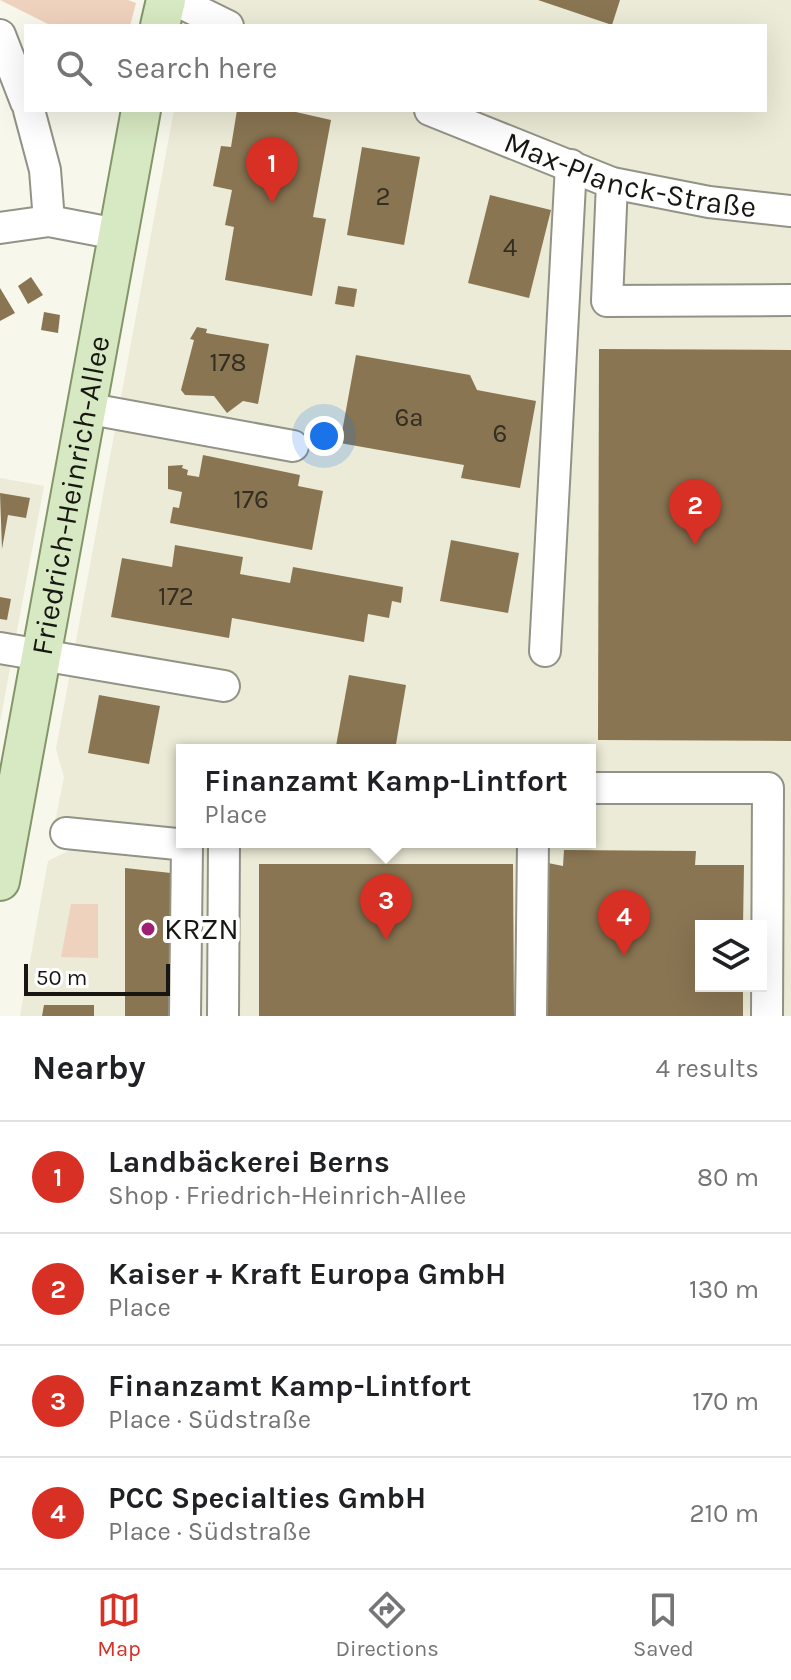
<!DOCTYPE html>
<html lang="en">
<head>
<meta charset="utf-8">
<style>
  body { margin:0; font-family:Karla,sans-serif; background:#f2f2f2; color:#202124 }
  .controls { position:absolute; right:24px; bottom:24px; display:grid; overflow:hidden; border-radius:0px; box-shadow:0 8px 32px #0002 }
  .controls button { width:72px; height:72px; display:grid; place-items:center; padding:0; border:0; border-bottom:2px solid #e0e0e0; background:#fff; color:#202124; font:40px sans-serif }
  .scale { position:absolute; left:24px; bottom:20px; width:146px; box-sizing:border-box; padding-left:8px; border:4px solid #171612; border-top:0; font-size:22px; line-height:28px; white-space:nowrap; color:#171612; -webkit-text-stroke:6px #fff; paint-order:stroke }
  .you { position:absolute; left:324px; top:436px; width:28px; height:28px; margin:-20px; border:6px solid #fff; border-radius:50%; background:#1a73e8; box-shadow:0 0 0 12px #1a73e833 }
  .badge { display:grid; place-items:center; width:52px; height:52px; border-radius:50%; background:#d93025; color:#fff; font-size:26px; font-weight:700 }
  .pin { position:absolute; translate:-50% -66px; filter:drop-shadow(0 2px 4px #0008) }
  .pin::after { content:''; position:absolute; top:42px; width:28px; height:24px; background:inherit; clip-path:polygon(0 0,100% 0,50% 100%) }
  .popup { position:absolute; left:176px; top:744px; width:420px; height:104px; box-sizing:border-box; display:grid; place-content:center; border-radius:0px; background:#fff; filter:drop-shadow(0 2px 6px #0005); font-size:26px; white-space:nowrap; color:#757577 }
  .popup b { font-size:30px; color:#202124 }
  .popup::after { content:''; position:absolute; left:50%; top:100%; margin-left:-16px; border:16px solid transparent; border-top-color:#fff }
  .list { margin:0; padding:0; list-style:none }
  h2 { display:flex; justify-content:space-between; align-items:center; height:104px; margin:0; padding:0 32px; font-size:34px }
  h2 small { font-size:26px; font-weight:400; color:#757577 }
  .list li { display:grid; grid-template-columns:52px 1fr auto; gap:24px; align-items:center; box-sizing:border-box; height:112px; padding:0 32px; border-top:2px solid #e0e0e0 }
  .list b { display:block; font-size:30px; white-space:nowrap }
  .list p { margin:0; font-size:26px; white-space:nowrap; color:#757577 }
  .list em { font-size:26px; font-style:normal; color:#757577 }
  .icon { flex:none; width:44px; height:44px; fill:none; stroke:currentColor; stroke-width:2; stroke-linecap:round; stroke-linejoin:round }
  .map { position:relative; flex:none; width:791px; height:1016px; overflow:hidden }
  .search { position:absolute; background:#fff; box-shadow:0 8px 32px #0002; left:24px; right:24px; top:24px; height:88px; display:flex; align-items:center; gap:20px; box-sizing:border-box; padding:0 28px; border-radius:0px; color:#757577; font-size:30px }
  .sheet { height:552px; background:#fff }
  nav { display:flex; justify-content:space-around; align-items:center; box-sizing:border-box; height:112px; border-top:2px solid #e0e0e0; background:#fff; font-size:22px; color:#757577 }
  nav a { display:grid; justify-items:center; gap:4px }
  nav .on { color:#d93025 }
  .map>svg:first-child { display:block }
  .built { fill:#ecebd7; fill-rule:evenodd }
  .green { fill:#efd2bd }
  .building { fill:#897552 }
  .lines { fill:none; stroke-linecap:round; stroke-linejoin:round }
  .minor-casing { stroke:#929287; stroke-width:34 }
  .major-casing { stroke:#83966a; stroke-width:42 }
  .minor { stroke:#fff; stroke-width:30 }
  .major { stroke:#d7e9c2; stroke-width:38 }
  .poi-dot { fill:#9f1f72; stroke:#fff; stroke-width:3 }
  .labels { text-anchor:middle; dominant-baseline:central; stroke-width:8; stroke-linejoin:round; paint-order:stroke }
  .number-label { font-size:26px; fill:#342e22 }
  .street-label { font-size:30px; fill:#171612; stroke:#fff }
  .poi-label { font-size:30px; fill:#171612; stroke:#fff; text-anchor:start }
</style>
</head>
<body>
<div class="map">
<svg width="791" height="1016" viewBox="0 0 791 1016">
  <rect width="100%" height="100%" fill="#f8f7eb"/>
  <g class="built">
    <path d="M167 0H791V1016H20L48 861 72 849 73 823 55 822 64 777 56 749 174 110H765V26H171ZM182 750H590V842H182ZM701 926H761V986H701Z"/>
    <path d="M0 478 44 486 0 722Z"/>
  </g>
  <g class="green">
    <path d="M0 0H128L136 3 130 26H52Z"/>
    <path d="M71 904H98V958L61 957Z"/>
  </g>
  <g class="building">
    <path d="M538 0H620L612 25Z"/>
    <path d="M237 110H287L331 120 313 217 326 219 312 296 225 280 234 227 225 225 232 190 213 186 221 146 231 147Z"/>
    <path d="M362 147 420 157 404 245 347 235Z"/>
    <path d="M490 195 551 210 529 298 468 283Z"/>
    <path d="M31 277 43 295 28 304 18 286Z"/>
    <path d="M338 286 357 289 354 307 335 304Z"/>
    <path d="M0 288 15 313 0 321Z"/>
    <path d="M44 312 60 315 58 333 41 330Z"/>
    <path d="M197 327 207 329 206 333 269 344 258 404 243 401 227 413 214 396 185 395 181 390 194 340 190 339Z"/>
    <path d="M599 349 791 350V741L598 740Z"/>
    <path d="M356 355 470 375 477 390 536 401 520 488 461 478 464 465 340 443Z"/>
    <path d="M203 455 300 475 298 486 323 491 312 550 170 523 173 507 179 508 182 492 168 489V466L183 465 182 468 188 470 187 475 199 477Z"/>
    <path d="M0 493 30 498 26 518 8 515 2 549Z"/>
    <path d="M451 540 519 553 508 613 440 601Z"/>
    <path d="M175 545 243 557 240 574 290 583 293 567 403 587 401 603 392 601 389 618 368 614 364 642 232 618 229 638 111 617 122 558 172 567Z"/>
    <path d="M0 597 11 599 7 620 0 619Z"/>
    <path d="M349 675 406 685 395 750 336 746Z"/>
    <path d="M99 695 160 706 149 764 88 753Z"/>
    <path d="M564 850 696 851 695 865H744L743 926H701V986H743V1016H548V863L563 866Z"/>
    <path d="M259 864H513L514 1016H259Z"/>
    <path d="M125 868 171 873V1016H125Z"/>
    <path d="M44 1005H94V1016H42Z"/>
  </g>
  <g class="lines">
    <g class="minor-casing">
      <g id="minor">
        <path d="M175 0 228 26"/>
        <path d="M0 35 26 102"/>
        <path d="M29 110 45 170 49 221"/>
        <path id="s1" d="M430 110 612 183 709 202 791 211"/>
        <path d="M612 183 607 301 791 300"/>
        <path d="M0 228 49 221 117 234"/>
        <path d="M85 408 293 446"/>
        <path d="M0 648 224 686"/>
        <path d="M545 651 571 165"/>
        <path d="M590 788H768L767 1016"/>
        <path d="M66 833 187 845 185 1016"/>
        <path d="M223 1016 224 842"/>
        <path d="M531 1016 533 842"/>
      </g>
    </g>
    <g class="major-casing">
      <g id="major">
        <path d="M160 26 166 0"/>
        <path id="s2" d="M0 881 141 110"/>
      </g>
    </g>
    <use href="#minor" class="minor"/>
    <use href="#major" class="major"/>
  </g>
  <circle class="poi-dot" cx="148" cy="929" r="8"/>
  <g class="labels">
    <g class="number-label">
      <text x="383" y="196">2</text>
      <text x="510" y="247">4</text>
      <text x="228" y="362">178</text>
      <text x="409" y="417">6a</text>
      <text x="500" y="433">6</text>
      <text x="251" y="499">176</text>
      <text x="176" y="596">172</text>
    </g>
    <g class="street-label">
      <text stroke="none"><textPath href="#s1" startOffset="212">Max-Planck-Straße</textPath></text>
      <text stroke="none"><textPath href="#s2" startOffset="392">Friedrich-Heinrich-Allee</textPath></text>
    </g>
    <g class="poi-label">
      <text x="164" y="929">KRZN</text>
    </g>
  </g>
</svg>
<div class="controls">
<button><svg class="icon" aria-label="layers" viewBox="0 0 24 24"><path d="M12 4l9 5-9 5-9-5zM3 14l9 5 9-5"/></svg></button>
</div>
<div class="scale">50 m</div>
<div class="you"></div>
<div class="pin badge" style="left:272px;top:203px">1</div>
<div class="pin badge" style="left:695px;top:545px">2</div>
<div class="pin badge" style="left:386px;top:940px">3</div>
<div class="popup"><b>Finanzamt Kamp-Lintfort</b>Place</div>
<div class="pin badge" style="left:624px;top:956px">4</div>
<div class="search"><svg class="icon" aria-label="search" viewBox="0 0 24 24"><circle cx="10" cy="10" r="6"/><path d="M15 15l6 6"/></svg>Search here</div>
</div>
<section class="sheet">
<h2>Nearby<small>4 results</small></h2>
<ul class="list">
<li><span class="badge">1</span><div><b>Landbäckerei Berns</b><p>Shop · Friedrich-Heinrich-Allee</p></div><em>80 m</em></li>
<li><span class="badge">2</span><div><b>Kaiser + Kraft Europa GmbH</b><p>Place</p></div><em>130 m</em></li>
<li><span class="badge">3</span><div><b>Finanzamt Kamp-Lintfort</b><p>Place · Südstraße</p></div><em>170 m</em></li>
<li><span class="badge">4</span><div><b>PCC Specialties GmbH</b><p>Place · Südstraße</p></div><em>210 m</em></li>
</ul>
</section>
<nav>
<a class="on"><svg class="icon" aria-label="map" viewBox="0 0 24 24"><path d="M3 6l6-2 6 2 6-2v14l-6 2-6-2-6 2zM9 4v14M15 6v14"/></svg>Map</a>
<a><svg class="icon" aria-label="directions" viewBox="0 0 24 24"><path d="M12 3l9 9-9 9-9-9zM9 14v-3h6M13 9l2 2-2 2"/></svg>Directions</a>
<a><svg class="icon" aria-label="saved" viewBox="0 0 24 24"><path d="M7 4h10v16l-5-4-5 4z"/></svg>Saved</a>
</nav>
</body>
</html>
